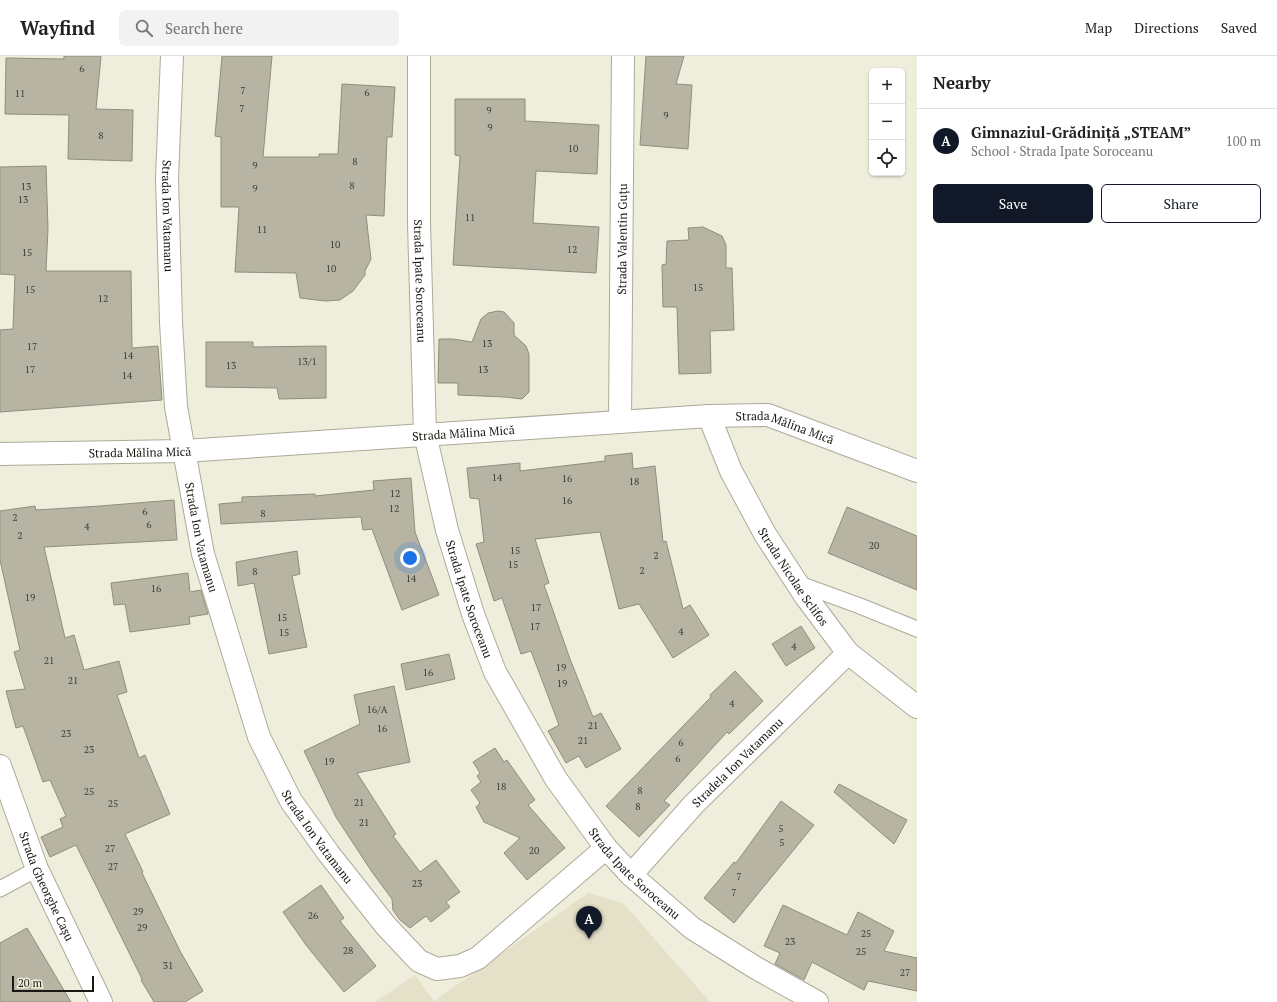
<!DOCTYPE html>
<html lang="en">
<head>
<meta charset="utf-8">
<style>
  body { margin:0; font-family:"PT Serif",serif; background:#f2f2f2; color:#222 }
  .controls { position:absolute; right:12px; top:12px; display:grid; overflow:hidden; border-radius:6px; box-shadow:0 1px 3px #0004 }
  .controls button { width:36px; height:36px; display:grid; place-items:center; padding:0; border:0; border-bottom:1px solid #e0e0e0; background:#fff; color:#222; font:20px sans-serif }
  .scale { position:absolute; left:12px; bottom:10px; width:82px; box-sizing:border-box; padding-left:4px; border:2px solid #191812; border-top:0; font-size:11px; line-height:14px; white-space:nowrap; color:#191812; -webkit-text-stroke:3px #efeddb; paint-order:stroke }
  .you { position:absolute; left:410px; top:502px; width:14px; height:14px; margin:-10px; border:3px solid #fff; border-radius:50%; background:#1a73e8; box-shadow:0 0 0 6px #1a73e833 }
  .badge { display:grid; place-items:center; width:26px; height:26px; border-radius:50%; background:#111827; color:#fff; font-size:13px; font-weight:700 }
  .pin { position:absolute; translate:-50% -33px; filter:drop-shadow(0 1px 2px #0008) }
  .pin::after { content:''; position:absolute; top:21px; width:14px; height:12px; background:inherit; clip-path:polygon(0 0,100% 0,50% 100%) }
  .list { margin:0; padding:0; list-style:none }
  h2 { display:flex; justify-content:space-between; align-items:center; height:52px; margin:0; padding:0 16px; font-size:17px }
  h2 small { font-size:13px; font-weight:400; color:#767676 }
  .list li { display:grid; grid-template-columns:26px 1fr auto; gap:12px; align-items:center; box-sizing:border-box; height:64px; padding:0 16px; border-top:1px solid #e0e0e0 }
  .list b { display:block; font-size:15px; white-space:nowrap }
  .list p { margin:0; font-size:13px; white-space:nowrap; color:#767676 }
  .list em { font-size:13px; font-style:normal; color:#767676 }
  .actions { display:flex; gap:8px; padding:12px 16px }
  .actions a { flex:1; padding:9px 0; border:1px solid #111827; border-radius:6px; text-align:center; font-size:14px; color:#111827 }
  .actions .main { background:#111827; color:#fff }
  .icon { flex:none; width:22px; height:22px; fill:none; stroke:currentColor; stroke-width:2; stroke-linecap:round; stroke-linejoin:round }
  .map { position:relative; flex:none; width:917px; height:946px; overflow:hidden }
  header { display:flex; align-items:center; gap:24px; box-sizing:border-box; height:56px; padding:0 20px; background:#fff; border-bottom:1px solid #e0e0e0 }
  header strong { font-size:19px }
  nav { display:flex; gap:22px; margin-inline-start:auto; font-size:14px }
  .search { width:280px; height:36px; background:#f2f2f2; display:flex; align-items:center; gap:10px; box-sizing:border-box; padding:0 14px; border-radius:6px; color:#767676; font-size:15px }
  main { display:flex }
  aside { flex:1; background:#fff }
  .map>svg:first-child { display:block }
  .built { fill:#e5e1c9 }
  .building { fill:#b7b4a3; stroke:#908d7d }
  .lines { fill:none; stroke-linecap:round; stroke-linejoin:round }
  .service-casing { stroke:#adaa9a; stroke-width:17 }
  .minor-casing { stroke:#adaa9a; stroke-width:24 }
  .tertiary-casing { stroke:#adaa9a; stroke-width:24 }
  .service { stroke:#fff; stroke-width:15 }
  .minor { stroke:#fff; stroke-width:22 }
  .tertiary { stroke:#fff; stroke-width:22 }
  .labels { text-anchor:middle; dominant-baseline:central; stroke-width:4; stroke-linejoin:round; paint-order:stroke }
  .number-label { font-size:10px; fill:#403f36 }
  .street-label { font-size:12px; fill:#191812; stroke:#efeddb }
</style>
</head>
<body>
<header>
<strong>Wayfind</strong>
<div class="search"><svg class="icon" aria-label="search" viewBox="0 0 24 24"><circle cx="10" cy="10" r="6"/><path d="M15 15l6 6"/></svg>Search here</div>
<nav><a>Map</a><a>Directions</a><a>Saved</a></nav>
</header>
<main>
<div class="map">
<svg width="917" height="946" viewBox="0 0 917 946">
  <rect width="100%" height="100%" fill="#efeddb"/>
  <path class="built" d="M588 837 623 847 710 946H375L415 919 434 945Z"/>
  <g class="building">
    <path d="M64 0H101L96 53 133 54 132 105 68 103 69 59 5 58 6 2 64 3Z"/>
    <path d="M222 0H272L263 101H319V98H338L342 28 395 31 392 81H387L384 160 366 159 371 203 365 215V219L353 235 340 244 325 245 300 242 296 217 235 216 239 151H221V81L215 80Z"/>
    <path d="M646 0H684L676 28 692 29 688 93 640 89Z"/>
    <path d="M455 43H525V65L599 69 597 118 536 115 533 167 599 171 596 217 453 209 460 100 455 99Z"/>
    <path d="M46 110 48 173 46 215H131L132 292 158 290 162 344 0 356V274L13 273 15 219 0 218V111Z"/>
    <path d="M703 171 722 180 726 189V212H732L734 274 710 275 711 317 679 318 677 251H663L662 209 666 208 667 185 689 184 688 172Z"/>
    <path d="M498 255 504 256 514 267V279L526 290 529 298V336L522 343 505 341 458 339V327H438L439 283H453L472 286 481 263 488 257Z"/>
    <path d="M206 286H253V291L326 290V342L279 343 277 332 206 331Z"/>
    <path d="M632 397 633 413 655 410 663 486 666 485 683 553 690 549 709 579 673 602 639 548 619 553 600 476 535 483 549 527 544 529 570 603 593 661 601 657 621 693 586 712 579 700 566 707 548 675 559 669 531 595 521 598 502 542 494 545 476 488 484 486 479 443 470 442 467 412 520 407V415L605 405V400Z"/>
    <path d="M411 422 415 476 439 539 402 554 372 473 363 474 361 461 221 468 219 448 242 446V441L315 438V440L374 434 373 425Z"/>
    <path d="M174 444 177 484 44 491 65 582 74 579 84 614 119 605 127 636 117 639 139 702 145 699 170 758 125 778 143 816 142 817 180 895 203 935 185 946H154L141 924 142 923 76 789 50 801 41 781 63 771 60 763 66 760 50 724 43 726 23 670 16 672 6 635 25 633 14 596 20 594 0 504V455L35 450 36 454 100 450Z"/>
    <path d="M847 451 917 480V534L828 497Z"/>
    <path d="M297 495 300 518 292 520 307 591 269 598 254 527 238 530 236 506Z"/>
    <path d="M188 517 190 536 201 534 208 558 189 561 190 568 130 576 125 548 114 549 111 527Z"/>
    <path d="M801 570 815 592 786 610 772 588Z"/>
    <path d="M449 598 455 623 406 634 401 608Z"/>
    <path d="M735 615 763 645 729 678 727 676 664 745 670 749 639 781 606 750 711 641 710 639Z"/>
    <path d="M394 630 410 706 357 717 396 778 393 780 420 816 436 804 460 836 446 846 450 851 431 866 426 860 410 872 400 864 393 854 392 843 372 816 336 761 304 695 360 668 354 639Z"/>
    <path d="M495 692 504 706 507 704 535 744 528 749 565 792 527 824 504 797 520 782 484 766 476 751 480 747 471 734 481 726 477 720 480 717 473 706Z"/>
    <path d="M839 728 907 764 894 788 834 736Z"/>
    <path d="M781 745 814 769 734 867 704 842 734 806 736 807Z"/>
    <path d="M321 829 344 862 340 865 376 910 344 936 306 889 283 856Z"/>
    <path d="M783 849 847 879 858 856 894 875 884 895 917 902V935L868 925 864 934 812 906 804 924 775 908 780 897 764 890Z"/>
    <path d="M27 872 71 946H0V887Z"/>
  </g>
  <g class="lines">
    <g class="service-casing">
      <g id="service">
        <path d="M797 527 860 550 917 573"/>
        <path d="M0 833 37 813"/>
      </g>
    </g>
    <g class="minor-casing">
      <g id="minor">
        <path id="s1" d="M172 0 167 122 171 266 176 351 203 498 259 681 291 745 329 798 386 870 419 905 437 913 460 910 478 902 606 792"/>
        <path id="s2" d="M419 0V167L425 378 447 474 473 558 495 616 556 723 606 792 631 819 692 872 756 912 817 946"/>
        <path id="s3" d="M709 360 731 415 765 478 806 541 848 597 917 651"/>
        <path id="s4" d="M620 366 623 0"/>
        <path id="s5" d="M0 398 184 395 709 360 768 359 917 415"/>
        <path id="s6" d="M631 819 694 748 848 597"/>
      </g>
    </g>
    <g class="tertiary-casing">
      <g id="tertiary">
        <path id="s7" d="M0 710 37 813 101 946"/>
      </g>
    </g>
    <use href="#service" class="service"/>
    <use href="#minor" class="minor"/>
    <use href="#tertiary" class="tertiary"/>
  </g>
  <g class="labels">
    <g class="number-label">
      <text x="82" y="12">6</text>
      <text x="243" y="34">7</text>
      <text x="367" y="36">6</text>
      <text x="20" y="37">11</text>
      <text x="242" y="52">7</text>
      <text x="489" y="54">9</text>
      <text x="666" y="59">9</text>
      <text x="490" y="71">9</text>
      <text x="101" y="79">8</text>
      <text x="573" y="92">10</text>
      <text x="355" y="105">8</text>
      <text x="255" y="109">9</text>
      <text x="352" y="129">8</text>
      <text x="26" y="130">13</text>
      <text x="255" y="132">9</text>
      <text x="23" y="143">13</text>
      <text x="470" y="161">11</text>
      <text x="262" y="173">11</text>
      <text x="335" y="188">10</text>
      <text x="572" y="193">12</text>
      <text x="27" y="196">15</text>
      <text x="331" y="212">10</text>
      <text x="698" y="231">15</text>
      <text x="30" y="233">15</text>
      <text x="103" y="242">12</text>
      <text x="487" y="287">13</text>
      <text x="32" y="290">17</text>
      <text x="128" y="299">14</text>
      <text x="307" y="305">13/1</text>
      <text x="231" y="309">13</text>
      <text x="30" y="313">17</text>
      <text x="483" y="313">13</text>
      <text x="127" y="319">14</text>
      <text x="497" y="421">14</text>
      <text x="567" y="422">16</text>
      <text x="634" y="425">18</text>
      <text x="395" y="437">12</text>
      <text x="567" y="444">16</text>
      <text x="394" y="452">12</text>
      <text x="145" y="455">6</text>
      <text x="263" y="457">8</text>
      <text x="15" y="461">2</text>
      <text x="149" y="468">6</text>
      <text x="87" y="470">4</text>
      <text x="20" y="479">2</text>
      <text x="874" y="489">20</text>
      <text x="515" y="494">15</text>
      <text x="656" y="499">2</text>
      <text x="513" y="508">15</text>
      <text x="642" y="514">2</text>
      <text x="255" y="515">8</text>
      <text x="411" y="522">14</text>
      <text x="156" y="532">16</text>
      <text x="30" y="541">19</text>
      <text x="536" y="551">17</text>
      <text x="282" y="561">15</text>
      <text x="535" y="570">17</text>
      <text x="681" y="575">4</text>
      <text x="284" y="576">15</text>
      <text x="794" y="590">4</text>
      <text x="49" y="604">21</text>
      <text x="561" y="611">19</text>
      <text x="428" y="616">16</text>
      <text x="73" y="624">21</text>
      <text x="562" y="627">19</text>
      <text x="732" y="647">4</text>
      <text x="377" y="653">16/A</text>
      <text x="593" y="669">21</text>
      <text x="382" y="672">16</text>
      <text x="66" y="677">23</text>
      <text x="583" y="684">21</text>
      <text x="681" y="686">6</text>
      <text x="89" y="693">23</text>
      <text x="678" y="702">6</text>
      <text x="329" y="705">19</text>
      <text x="501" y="730">18</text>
      <text x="640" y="734">8</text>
      <text x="89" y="735">25</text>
      <text x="359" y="746">21</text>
      <text x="113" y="747">25</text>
      <text x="638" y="750">8</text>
      <text x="364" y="766">21</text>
      <text x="781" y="772">5</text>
      <text x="782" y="786">5</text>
      <text x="110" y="792">27</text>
      <text x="534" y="794">20</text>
      <text x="113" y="810">27</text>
      <text x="739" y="820">7</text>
      <text x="417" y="827">23</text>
      <text x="734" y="836">7</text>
      <text x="138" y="855">29</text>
      <text x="313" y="859">26</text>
      <text x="142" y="871">29</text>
      <text x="866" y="877">25</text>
      <text x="790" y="885">23</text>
      <text x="348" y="894">28</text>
      <text x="861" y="895">25</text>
      <text x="168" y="909">31</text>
      <text x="905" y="916">27</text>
    </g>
    <g class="street-label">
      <text stroke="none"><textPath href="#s1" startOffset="160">Strada Ion Vatamanu</textPath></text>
      <text stroke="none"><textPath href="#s4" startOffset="183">Strada Valentin Guțu</textPath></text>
      <text stroke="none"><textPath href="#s2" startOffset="225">Strada Ipate Soroceanu</textPath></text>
      <text stroke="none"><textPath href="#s5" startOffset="788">Strada Mălina Mică</textPath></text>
      <text stroke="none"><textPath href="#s5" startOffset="464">Strada Mălina Mică</textPath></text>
      <text stroke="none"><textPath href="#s5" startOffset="140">Strada Mălina Mică</textPath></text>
      <text stroke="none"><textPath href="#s1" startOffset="484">Strada Ion Vatamanu</textPath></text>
      <text stroke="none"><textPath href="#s3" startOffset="182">Strada Nicolae Sclifos</textPath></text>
      <text stroke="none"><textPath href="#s2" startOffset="549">Strada Ipate Soroceanu</textPath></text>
      <text stroke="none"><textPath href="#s6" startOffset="155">Stradela Ion Vatamanu</textPath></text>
      <text stroke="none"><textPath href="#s1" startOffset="808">Strada Ion Vatamanu</textPath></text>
      <text stroke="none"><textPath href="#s2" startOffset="873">Strada Ipate Soroceanu</textPath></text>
      <text stroke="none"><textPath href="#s7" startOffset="129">Strada Gheorghe Cașu</textPath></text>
    </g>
  </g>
</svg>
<div class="controls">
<button>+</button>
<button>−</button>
<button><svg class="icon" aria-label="locate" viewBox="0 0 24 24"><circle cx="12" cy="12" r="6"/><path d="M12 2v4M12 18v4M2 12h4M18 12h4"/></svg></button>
</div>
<div class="scale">20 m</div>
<div class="you"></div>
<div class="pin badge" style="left:589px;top:883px">A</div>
</div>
<aside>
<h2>Nearby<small></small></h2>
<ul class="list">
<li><span class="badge">A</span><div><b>Gimnaziul-Grădiniță „STEAM”</b><p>School · Strada Ipate Soroceanu</p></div><em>100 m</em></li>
</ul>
<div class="actions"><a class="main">Save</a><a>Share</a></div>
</aside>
</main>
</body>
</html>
